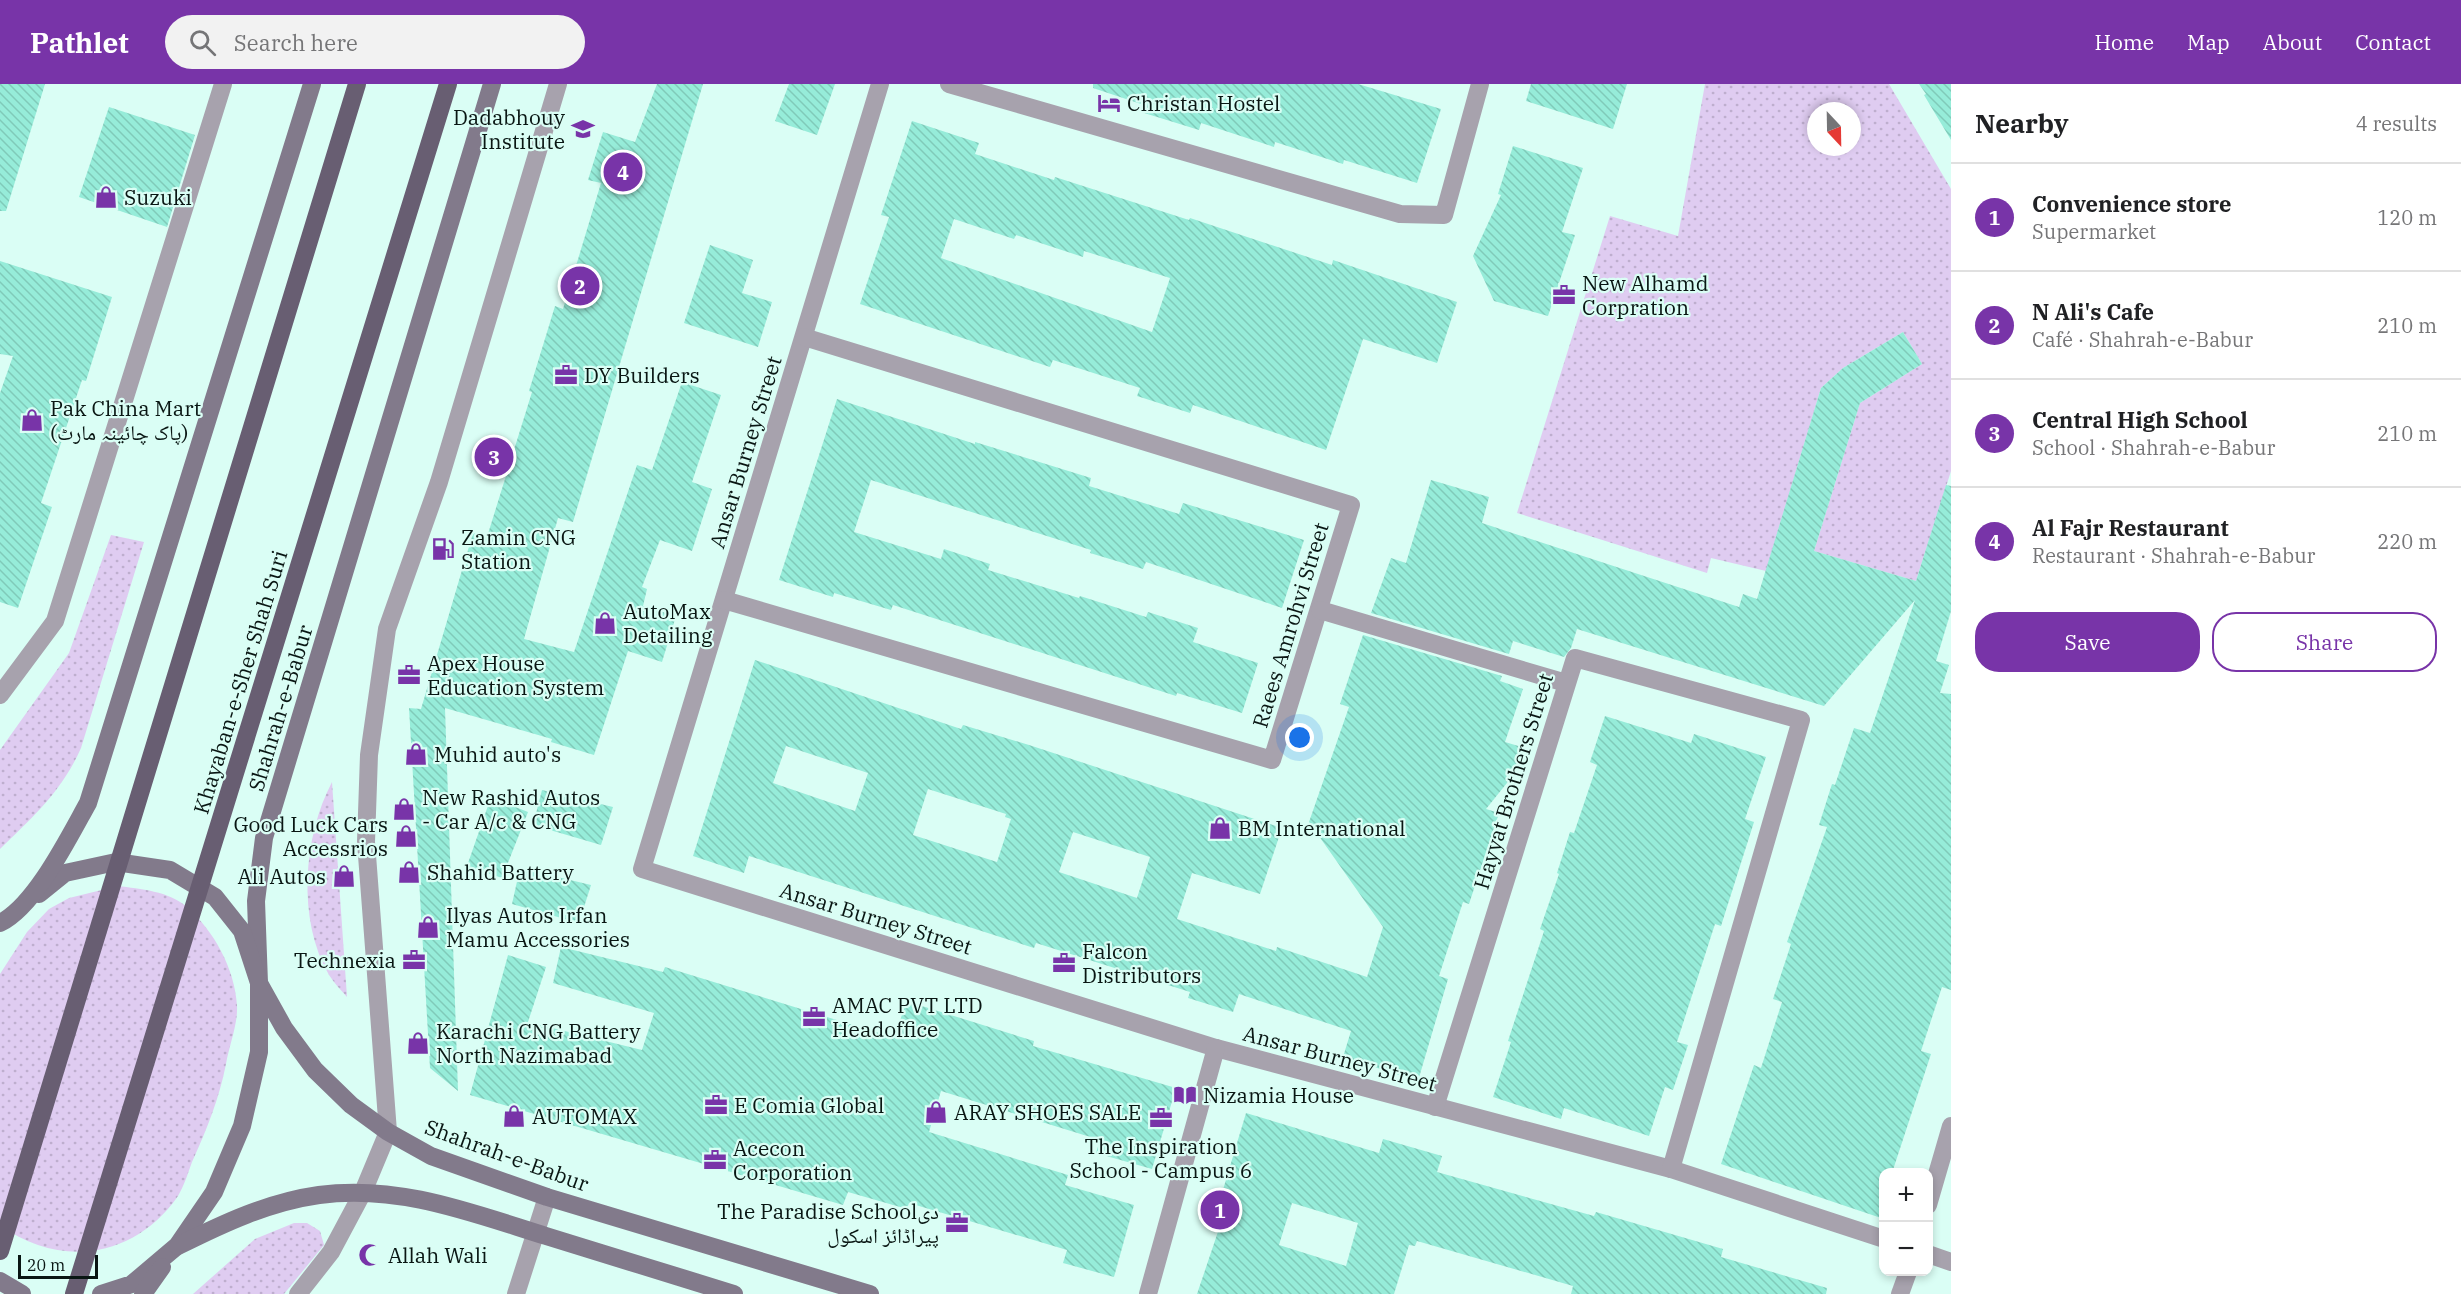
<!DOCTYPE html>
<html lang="en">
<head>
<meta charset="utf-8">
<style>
  body { margin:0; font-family:"IBM Plex Serif","Noto Naskh Arabic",serif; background:#f2f2f2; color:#202124 }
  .controls { position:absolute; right:18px; bottom:18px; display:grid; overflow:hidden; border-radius:12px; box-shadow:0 3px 9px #0003 }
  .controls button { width:54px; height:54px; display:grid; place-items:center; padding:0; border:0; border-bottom:2px solid #e0e0e0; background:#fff; color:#202124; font:30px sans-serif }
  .compass { position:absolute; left:1807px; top:18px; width:54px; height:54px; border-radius:50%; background:#fff; box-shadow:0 3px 9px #0003; rotate:158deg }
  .scale { position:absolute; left:18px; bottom:15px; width:80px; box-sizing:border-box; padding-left:6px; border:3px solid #091613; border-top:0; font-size:16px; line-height:21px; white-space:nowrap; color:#091613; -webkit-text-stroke:4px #dafef5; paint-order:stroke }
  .you { position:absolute; left:1300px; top:654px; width:21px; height:21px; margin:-15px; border:4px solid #fff; border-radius:50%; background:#1a73e8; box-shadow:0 0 0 9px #1a73e833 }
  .badge { display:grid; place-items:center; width:39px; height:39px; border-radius:50%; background:#7834a8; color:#fff; font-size:20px; font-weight:700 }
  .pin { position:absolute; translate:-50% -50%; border:3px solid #fff; box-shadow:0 2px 6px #0006 }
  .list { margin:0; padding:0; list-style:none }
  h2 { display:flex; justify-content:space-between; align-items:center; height:78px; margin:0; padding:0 24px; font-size:26px }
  h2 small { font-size:20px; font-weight:400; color:#757577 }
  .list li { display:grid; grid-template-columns:39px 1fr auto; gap:18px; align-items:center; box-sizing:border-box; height:108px; padding:0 24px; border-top:2px solid #e0e0e0 }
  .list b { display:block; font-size:22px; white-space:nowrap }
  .list p { margin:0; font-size:20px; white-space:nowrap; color:#757577 }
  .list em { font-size:20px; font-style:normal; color:#757577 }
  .actions { display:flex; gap:12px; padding:18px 24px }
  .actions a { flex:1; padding:14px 0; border:2px solid #7834a8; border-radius:24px; text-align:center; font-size:21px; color:#7834a8 }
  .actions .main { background:#7834a8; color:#fff }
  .icon { flex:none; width:33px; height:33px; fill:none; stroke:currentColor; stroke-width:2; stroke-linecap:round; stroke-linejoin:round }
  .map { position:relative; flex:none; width:1951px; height:1210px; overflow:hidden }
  header { display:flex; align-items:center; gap:36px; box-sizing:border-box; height:84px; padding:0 30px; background:#7834a8; color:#fff }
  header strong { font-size:28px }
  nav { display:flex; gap:33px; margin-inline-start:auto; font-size:21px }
  .search { width:420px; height:54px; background:#f2f2f2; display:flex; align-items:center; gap:15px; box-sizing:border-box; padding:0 21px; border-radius:33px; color:#757577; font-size:22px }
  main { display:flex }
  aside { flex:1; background:#fff }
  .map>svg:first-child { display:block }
  .green { fill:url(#green-dots); fill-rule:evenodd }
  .building { fill:url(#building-back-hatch); fill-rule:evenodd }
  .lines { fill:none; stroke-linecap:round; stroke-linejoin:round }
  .minor { stroke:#a7a2ad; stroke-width:18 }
  .tertiary { stroke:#a7a2ad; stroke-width:18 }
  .secondary { stroke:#827a8b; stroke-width:18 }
  .primary-bridge { stroke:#685e72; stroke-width:18 }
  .labels { text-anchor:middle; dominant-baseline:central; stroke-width:4.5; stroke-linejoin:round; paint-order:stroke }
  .poi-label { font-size:21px; fill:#091613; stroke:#dafef5; text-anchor:start }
  .street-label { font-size:21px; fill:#091613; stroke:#dafef5 }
</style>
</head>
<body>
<header>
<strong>Pathlet</strong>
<div class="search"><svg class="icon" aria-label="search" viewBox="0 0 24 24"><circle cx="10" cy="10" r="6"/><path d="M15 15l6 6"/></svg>Search here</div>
<nav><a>Home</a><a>Map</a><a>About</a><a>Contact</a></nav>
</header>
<main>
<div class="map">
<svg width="1951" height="1210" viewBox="0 0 1951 1210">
  <defs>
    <pattern id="green-dots" width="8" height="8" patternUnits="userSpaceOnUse" patternTransform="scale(1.5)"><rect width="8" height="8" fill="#dfccf1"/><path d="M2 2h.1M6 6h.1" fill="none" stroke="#beaece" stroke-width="1.8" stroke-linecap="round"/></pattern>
    <pattern id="building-back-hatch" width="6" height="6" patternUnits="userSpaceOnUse" patternTransform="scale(1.5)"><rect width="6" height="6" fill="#96ecd9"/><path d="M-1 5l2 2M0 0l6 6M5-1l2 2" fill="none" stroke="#80cab9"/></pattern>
  </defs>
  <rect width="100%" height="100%" fill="#dafef5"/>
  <g class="green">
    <path d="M1705 0H1889L1951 105V387L1916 497 1814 467 1860 319 1922 280 1903 248 1843 284 1821 304 1766 487 1711 474 1707 489 1517 429 1610 132 1678 152ZM1816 27H1852V63H1816Z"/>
    <path d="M111 451 144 458 81 664C62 707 33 733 0 765V666L69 569Z"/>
    <path d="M332 698 347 913C341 906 334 899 329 891 297 836 303 753 332 698Z"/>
    <path d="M118 802C140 805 169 807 187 823 214 847 235 885 237 922 238 940 229 962 226 980 219 1015 207 1045 192 1078 188 1089 184 1102 178 1112 135 1174 60 1185 0 1141V890L27 848 49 825 69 814Z"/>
    <path d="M294 1139H307L320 1147 324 1161 284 1210H193L255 1155Z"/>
  </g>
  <g class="building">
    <path d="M0 0H45L6 127H0Z"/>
    <path d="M657 0H703L573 438 558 434 524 555 574 568 637 381 652 386 682 298 721 311 692 398 712 405 692 467 660 456 642 503 647 505 643 522 676 532 662 578 628 567 594 671 551 658 552 655 445 624 458 1007 430 984 409 624 421 625 473 449 487 453 532 308 529 307 555 222 563 225 601 99 588 96 603 48 635 58Z"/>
    <path d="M789 0H835L817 51 775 37Z"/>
    <path d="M1093 0H1358L1441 25 1417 99 1344 76 1343 80 1275 58 1274 63 1201 39 1199 46 1141 28 1144 21 1093 4Z"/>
    <path d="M1531 0H1627L1613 45 1526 17Z"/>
    <path d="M1919 0H1951V56L1924 11 1926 10Z"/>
    <path d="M109 23 195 51 167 143 79 113Z"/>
    <path d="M912 37 979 59 975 70 1054 96 1055 93 1189 136 1190 134 1332 181 1333 176 1457 218 1437 279 1363 255 1326 366 1193 321 1190 329 1137 312 1140 304 1053 276 1050 283 860 220 889 133 881 131ZM954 135 1014 155 1016 151 1083 173 1084 167 1170 194 1152 248 941 174Z"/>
    <path d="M1513 62 1583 84 1562 148 1575 151 1548 232 1494 217 1473 172 1501 111 1498 110Z"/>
    <path d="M710 161 753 176 742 209 772 218 758 263 684 239Z"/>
    <path d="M0 177 112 213 86 297 82 296 41 419 52 423 18 524 0 518V309L13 272 0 270Z"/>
    <path d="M1903 248 1922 280 1860 319 1814 467 1916 497 1946 401 1951 402V527L1936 577 1949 581 1940 609 1951 610V906L1942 903 1921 967 1931 970 1892 1089H1884V1135L1721 1080 1754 981 1761 984 1782 918 1773 915 1791 860 1787 858 1827 743 1819 741 1832 700 1835 701 1854 644 1870 649 1915 516 1824 622 1577 545 1571 564 1564 573 1513 557 1509 570 1371 529 1391 474 1406 479 1431 396 1489 413 1482 439 1739 523 1743 510 1757 515 1821 304 1843 284Z"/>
    <path d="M837 315 975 360V358L1091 394 1089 402 1179 430 1183 419 1304 456 1282 524 1146 478 1143 485 1090 469 1091 466 871 396 854 448 941 475 944 465 990 480 988 486 1079 514 1080 512 1146 533 1148 528 1198 544 1193 558 1258 579 1242 629 1177 609 1176 612 893 521 891 526 834 509 833 513 779 496Z"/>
    <path d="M1363 551 1502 592 1500 597 1523 605 1505 658 1525 664 1515 689 1486 725 1499 729 1469 820 1463 818 1439 892 1448 895 1418 997 1343 973 1351 947 1239 910 1233 928 1188 914 1190 908 1036 859 1034 864 749 772 744 789 693 772 755 576 961 645 963 641 1029 661 1282 744 1260 810 1192 789 1177 835 1276 867 1277 863 1367 893 1383 843 1309 738 1349 623 1340 620ZM786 662 868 689 855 727 773 699ZM928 705 1006 730 1005 733 1011 735 997 778 913 751ZM1073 748 1150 773 1137 814 1059 788Z"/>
    <path d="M1605 632 1691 659 1694 650 1766 673 1745 735 1754 738 1721 842 1715 840 1677 958 1688 961 1673 1006 1665 1003 1649 1052 1564 1024 1561 1035 1493 1013 1511 958 1508 957 1544 847 1540 845 1559 790 1557 789 1570 748 1574 749 1597 681 1590 678Z"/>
    <path d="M542 706 613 723 601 761 533 741Z"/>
    <path d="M491 713 528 728 502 794 467 782Z"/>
    <path d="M520 784 591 801 579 839 512 820Z"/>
    <path d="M561 863 663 888 665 883 895 954 906 917 1034 957 1033 962 1176 1004 1152 1085 1096 1069 1100 1056 941 1007 929 1048 1068 1091 1065 1101 1134 1121 1114 1193 1063 1179 1067 1166 909 1119 907 1125 848 1108 843 1121 470 1011 508 871 546 883 528 938 642 966 654 929 553 899Z"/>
    <path d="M1246 1029 1379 1069 1383 1055 1442 1072 1437 1088 1594 1132 1596 1128 1723 1165 1721 1173 1827 1204 1826 1210H1571L1573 1202 1417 1157 1415 1162 1409 1161 1394 1210H1197L1227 1121 1219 1119ZM1292 1119 1358 1139 1346 1182 1279 1161Z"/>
  </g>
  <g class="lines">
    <g class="minor">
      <path d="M880 0 642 785 1216 964 1671 1085 1884 1155"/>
      <path d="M949 0 1400 130 1444 131 1480 0"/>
      <path d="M724 516 1272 676 1351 421 804 253"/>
      <path d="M1320 526 1566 599"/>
      <path d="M0 611 55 537 223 0"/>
      <path d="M1435 1023 1575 574 1801 636 1671 1085"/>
      <path d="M1928 1121 1951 1042"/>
      <path d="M1928 1170 1951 1178"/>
      <path d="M298 1210 331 1168 363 1108 388 1048 366 758 369 671 387 545 439 398 558 0"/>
      <path d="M1148 1210 1216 964"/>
      <path d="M1900 1210 1908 1188"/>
    </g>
    <path class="tertiary" d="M516 1210 547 1113"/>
    <g class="secondary">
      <path d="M492 0 264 754 256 817 259 899 284 944 315 986 351 1021 388 1048 431 1072 547 1113 870 1210"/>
      <path d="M39 810 65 789 116 778 170 786 215 813 242 847 259 899V968L242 1042 214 1108 177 1162 132 1200 101 1210"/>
      <path d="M0 839C35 822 69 753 88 719L312 0"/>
      <path d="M178 1162C224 1139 269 1118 319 1111 398 1100 472 1129 546 1152 609 1171 671 1191 734 1210"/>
      <path d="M0 1197 22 1210"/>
      <path d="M143 1210 162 1183"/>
    </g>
    <g class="primary-bridge">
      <path d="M0 1167 357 0"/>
      <path d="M74 1210 448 0"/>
    </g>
  </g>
  <defs>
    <g id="hotel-bare" transform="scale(1.8)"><path d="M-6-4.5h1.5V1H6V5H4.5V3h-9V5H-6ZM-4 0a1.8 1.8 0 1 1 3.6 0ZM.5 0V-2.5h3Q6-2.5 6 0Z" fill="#7834a8" stroke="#dafef5" stroke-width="2.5" paint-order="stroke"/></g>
    <g id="university-bare" transform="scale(1.8)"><path d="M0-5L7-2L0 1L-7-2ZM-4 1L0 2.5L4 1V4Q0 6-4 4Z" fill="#7834a8" stroke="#dafef5" stroke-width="2.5" paint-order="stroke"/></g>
    <g id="shop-bare" transform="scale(1.8)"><path d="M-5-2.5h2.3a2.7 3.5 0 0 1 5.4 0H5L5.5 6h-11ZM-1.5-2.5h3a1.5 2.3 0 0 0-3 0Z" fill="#7834a8" stroke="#dafef5" stroke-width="2.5" paint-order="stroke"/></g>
    <g id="office-bare" transform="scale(1.8)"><path d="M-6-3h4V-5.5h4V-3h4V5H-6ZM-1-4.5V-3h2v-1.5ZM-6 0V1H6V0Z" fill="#7834a8" stroke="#dafef5" stroke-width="2.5" paint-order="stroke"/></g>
    <g id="fuel-bare" transform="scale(1.8)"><path d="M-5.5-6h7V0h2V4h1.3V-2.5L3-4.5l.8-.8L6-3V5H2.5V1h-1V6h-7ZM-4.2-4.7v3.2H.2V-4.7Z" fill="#7834a8" stroke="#dafef5" stroke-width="2.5" paint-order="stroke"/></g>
    <g id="library-bare" transform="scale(1.8)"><path d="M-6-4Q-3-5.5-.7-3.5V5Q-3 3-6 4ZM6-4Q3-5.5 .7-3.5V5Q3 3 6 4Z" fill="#7834a8" stroke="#dafef5" stroke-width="2.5" paint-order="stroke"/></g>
    <g id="mosque-bare" transform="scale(1.8)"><path d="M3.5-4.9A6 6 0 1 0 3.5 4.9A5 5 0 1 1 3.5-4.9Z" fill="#7834a8" stroke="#dafef5" stroke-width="2.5" paint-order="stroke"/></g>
  </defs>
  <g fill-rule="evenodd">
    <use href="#hotel-bare" x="1109" y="19"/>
    <use href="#university-bare" x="583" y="45"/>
    <use href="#shop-bare" x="106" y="113"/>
    <use href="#office-bare" x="1564" y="211"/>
    <use href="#office-bare" x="566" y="291"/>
    <use href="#shop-bare" x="32" y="336"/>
    <use href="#fuel-bare" x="443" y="465"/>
    <use href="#shop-bare" x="605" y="539"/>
    <use href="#office-bare" x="409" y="591"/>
    <use href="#shop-bare" x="416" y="670"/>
    <use href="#shop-bare" x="404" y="725"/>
    <use href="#shop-bare" x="1220" y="744"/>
    <use href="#shop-bare" x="406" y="752"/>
    <use href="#shop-bare" x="409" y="788"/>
    <use href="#shop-bare" x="344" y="792"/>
    <use href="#shop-bare" x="428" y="843"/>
    <use href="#office-bare" x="414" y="876"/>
    <use href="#office-bare" x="1064" y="879"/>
    <use href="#office-bare" x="814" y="933"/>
    <use href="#shop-bare" x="418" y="959"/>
    <use href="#library-bare" x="1185" y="1011"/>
    <use href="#office-bare" x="716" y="1021"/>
    <use href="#shop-bare" x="936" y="1028"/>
    <use href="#shop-bare" x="514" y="1032"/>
    <use href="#office-bare" x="1161" y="1034"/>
    <use href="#office-bare" x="715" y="1076"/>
    <use href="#office-bare" x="957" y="1139"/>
    <use href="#mosque-bare" x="370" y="1171"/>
  </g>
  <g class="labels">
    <g class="poi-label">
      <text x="1127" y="19">Christan Hostel</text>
      <text x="565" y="33" text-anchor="end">Dadabhouy<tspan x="565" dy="24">Institute</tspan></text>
      <text x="124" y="113">Suzuki</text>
      <text x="1582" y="199">New Alhamd<tspan x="1582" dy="24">Corpration</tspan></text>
      <text x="584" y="291">DY Builders</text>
      <text x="50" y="324">Pak China Mart<tspan x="50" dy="24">(پاک چائینہ مارٹ)</tspan></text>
      <text x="461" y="453">Zamin CNG<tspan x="461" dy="24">Station</tspan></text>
      <text x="623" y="527">AutoMax<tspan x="623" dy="24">Detailing</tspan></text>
      <text x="427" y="579">Apex House<tspan x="427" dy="24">Education System</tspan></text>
      <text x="434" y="670">Muhid auto's</text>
      <text x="422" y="713">New Rashid Autos<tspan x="422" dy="24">- Car A/c &amp; CNG</tspan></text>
      <text x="388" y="740" text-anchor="end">Good Luck Cars<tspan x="388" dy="24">Accessrios</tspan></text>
      <text x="1238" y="744">BM International</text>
      <text x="427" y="788">Shahid Battery</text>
      <text x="326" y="792" text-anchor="end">Ali Autos</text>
      <text x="446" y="831">Ilyas Autos Irfan<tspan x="446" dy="24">Mamu Accessories</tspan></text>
      <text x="1082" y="867">Falcon<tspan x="1082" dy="24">Distributors</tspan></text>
      <text x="396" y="876" text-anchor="end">Technexia</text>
      <text x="832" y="921">AMAC PVT LTD<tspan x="832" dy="24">Headoffice</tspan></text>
      <text x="436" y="947">Karachi CNG Battery<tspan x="436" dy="24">North Nazimabad</tspan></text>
      <text x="1203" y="1011">Nizamia House</text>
      <text x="734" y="1021">E Comia Global</text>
      <text x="954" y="1028">ARAY SHOES SALE</text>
      <text x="532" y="1032">AUTOMAX</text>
      <text x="1161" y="1062" text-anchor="middle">The Inspiration<tspan x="1161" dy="24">School - Campus 6</tspan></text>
      <text x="733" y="1064">Acecon<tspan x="733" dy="24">Corporation</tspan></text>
      <text x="939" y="1127" text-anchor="end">The Paradise Schoolدی<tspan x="939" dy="24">پیراڈائز اسکول</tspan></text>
      <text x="388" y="1171">Allah Wali</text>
    </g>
    <g class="street-label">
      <text transform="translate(745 368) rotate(-73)">Ansar Burney Street</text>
      <text transform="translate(1290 541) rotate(-73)">Raees Amrohvi Street</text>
      <text transform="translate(240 598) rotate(-73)">Khayaban-e-Sher Shah Suri</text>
      <text transform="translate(280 624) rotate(-73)">Shahrah-e-Babur</text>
      <text transform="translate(1513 697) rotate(-73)">Hayyat Brothers Street</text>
      <text transform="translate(876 834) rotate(17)">Ansar Burney Street</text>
      <text transform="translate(1340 974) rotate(15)">Ansar Burney Street</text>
      <text transform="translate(507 1071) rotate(20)">Shahrah-e-Babur</text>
    </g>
  </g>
</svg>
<div class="controls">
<button>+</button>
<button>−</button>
</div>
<svg class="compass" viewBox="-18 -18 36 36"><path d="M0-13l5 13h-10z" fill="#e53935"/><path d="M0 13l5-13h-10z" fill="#757577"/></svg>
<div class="scale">20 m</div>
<div class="you"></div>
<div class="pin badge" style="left:1220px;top:1126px">1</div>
<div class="pin badge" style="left:580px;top:202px">2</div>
<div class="pin badge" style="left:494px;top:373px">3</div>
<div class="pin badge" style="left:623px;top:88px">4</div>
</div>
<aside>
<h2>Nearby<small>4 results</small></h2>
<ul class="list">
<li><span class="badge">1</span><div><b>Convenience store</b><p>Supermarket</p></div><em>120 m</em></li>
<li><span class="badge">2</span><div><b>N Ali's Cafe</b><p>Café · Shahrah-e-Babur</p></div><em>210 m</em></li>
<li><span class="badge">3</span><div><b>Central High School</b><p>School · Shahrah-e-Babur</p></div><em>210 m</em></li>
<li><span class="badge">4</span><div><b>Al Fajr Restaurant</b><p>Restaurant · Shahrah-e-Babur</p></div><em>220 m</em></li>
</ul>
<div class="actions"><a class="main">Save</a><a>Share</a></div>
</aside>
</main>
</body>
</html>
